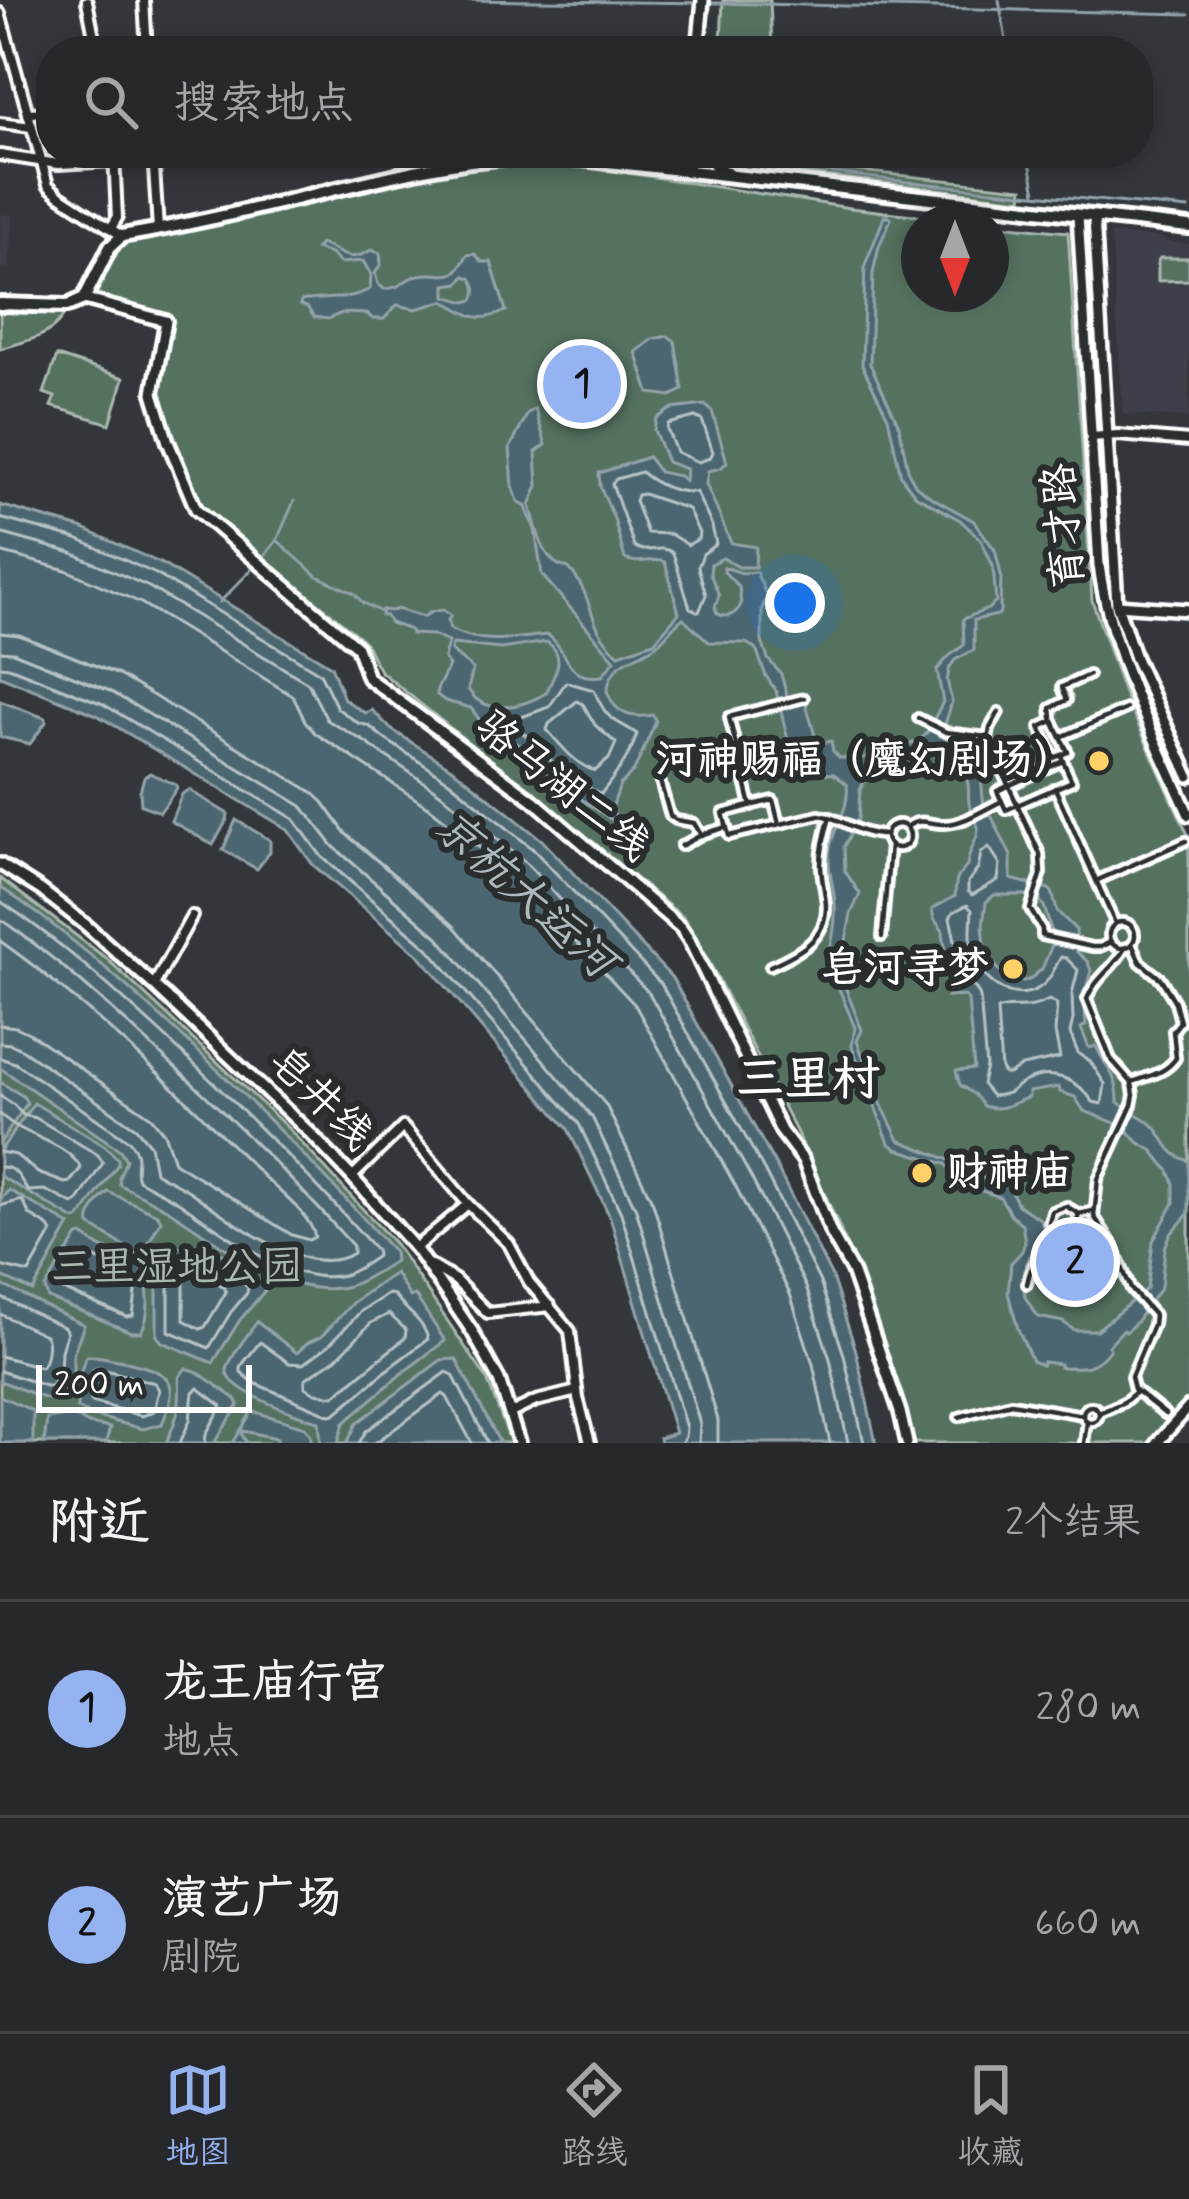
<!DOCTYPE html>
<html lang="zh">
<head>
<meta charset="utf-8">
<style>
  body { margin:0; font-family:Mynerve,"LXGW WenKai TC",sans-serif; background:#2e3034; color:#f1f3f6 }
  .compass { position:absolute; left:901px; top:204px; width:108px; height:108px; border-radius:50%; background:#26282c; box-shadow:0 6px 18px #0003; rotate:180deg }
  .scale { position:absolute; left:36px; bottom:30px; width:216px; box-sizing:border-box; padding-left:12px; border:6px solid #fff; border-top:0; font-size:33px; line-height:42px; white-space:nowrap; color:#fff; -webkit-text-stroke:9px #2a2d2e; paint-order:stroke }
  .you { position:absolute; left:795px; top:603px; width:42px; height:42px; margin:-30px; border:9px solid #fff; border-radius:50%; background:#1a73e8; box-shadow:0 0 0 18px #1a73e833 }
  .badge { display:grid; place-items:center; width:78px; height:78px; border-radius:50%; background:#95b2f1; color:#111; font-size:39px; font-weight:700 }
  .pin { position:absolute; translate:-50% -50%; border:6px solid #fff; box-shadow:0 3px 12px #0006 }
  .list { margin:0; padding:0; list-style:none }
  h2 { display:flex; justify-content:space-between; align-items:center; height:156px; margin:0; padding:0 48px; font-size:51px }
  h2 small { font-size:39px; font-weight:400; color:#a4a6a9 }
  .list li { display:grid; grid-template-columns:78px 1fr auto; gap:36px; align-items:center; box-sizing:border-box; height:216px; padding:0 48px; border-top:3px solid #424448 }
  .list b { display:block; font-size:45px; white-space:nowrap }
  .list p { margin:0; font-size:39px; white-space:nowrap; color:#a4a6a9 }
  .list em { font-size:39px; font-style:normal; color:#a4a6a9 }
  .icon { flex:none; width:66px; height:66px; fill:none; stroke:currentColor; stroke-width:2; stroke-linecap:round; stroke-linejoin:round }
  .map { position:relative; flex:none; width:1189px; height:1443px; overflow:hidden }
  .search { position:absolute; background:#26282c; box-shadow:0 6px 18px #0003; left:36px; right:36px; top:36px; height:132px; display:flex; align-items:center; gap:30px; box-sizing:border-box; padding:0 42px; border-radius:48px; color:#a4a6a9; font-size:45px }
  .sheet { height:588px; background:#26282c }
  nav { display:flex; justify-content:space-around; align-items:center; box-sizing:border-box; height:168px; border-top:3px solid #424448; background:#26282c; font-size:33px; color:#a4a6a9 }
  nav a { display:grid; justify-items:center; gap:6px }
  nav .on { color:#95b2f1 }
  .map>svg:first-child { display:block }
  .built { fill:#3e414a }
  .green { fill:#557160; stroke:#aab8b0; stroke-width:3 }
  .water { fill:#4b6670; stroke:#93a3a9; stroke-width:3; fill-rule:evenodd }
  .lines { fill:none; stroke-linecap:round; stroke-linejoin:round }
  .shore { stroke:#b7c2c6; stroke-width:3 }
  .stream { stroke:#93a3a9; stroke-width:3 }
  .pedestrian-casing { stroke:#fff; stroke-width:14 }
  .minor-casing { stroke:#fff; stroke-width:16 }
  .tertiary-casing { stroke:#fff; stroke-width:18 }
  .secondary-casing { stroke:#fff; stroke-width:20 }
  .pedestrian { stroke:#2a2d2e; stroke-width:4.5 }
  .minor { stroke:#2a2d2e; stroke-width:8 }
  .tertiary { stroke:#2a2d2e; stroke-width:9 }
  .secondary { stroke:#2a2d2e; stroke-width:10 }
  .poi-dot { fill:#ffd166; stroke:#2a2d2e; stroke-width:4.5 }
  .labels { text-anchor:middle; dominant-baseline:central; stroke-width:12; stroke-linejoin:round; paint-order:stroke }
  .street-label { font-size:42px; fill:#fff; stroke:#2a2d2e }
  .poi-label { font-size:42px; font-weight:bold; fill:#fff; stroke:#2a2d2e; text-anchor:end }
  .park-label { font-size:42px; fill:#aab8b0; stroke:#2a2d2e }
  .water-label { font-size:45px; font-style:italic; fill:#aebabf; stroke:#2a2d2e }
  .quarter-label { font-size:48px; font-weight:bold; fill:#fff; stroke:#2a2d2e }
</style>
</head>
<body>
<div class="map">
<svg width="1189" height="1443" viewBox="0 0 1189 1443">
  <rect width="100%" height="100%" fill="#33363b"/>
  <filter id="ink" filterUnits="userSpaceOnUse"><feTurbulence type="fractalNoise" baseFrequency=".00833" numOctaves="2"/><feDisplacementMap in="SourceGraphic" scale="24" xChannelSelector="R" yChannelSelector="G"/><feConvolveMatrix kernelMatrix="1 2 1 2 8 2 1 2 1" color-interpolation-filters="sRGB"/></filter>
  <g filter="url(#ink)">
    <g class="built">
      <path d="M0 214 13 216 8 268 0 267Z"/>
      <path d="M1111 234 1163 238 1168 242 1189 244V418L1123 414Z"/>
    </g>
    <g class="green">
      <path d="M723 0H770L772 47 721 41Z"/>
      <path d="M714 153H788L789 164 1023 188 1022 199 775 170 726 161 719 159Z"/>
      <path d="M526 160 584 166 850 208 977 222H919V294H991V224L1068 232 1092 600 1123 691 1189 837V1399L1149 1443H912L896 1381 839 1226 800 1139 697 938 683 917 380 671 364 641 203 507 160 401 159 374 172 317 107 303 94 291 112 251 127 240C259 211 392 174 526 160Z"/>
      <path d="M1160 258H1189V280L1158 281V261Z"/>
      <path d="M0 308 66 311C54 337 26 341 0 349Z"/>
      <path d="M57 356 124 378 110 424 51 406 55 397 44 393Z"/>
      <path d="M0 878 107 959 287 1127 395 1244 487 1379 511 1443H0Z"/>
    </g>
    <g class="water">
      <path d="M885 215 891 219 879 246 873 273 870 364 899 425 909 474 916 486 931 497 974 521 995 550 1001 575 1000 612 998 615 974 620V650L955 660 950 667 947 680 952 702 942 734C950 738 962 740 969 747 986 762 979 792 986 814L991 815 1011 856V879L1049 889 1052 892 1057 911 1076 930 1077 952 1088 962 1091 971 1084 995 1086 1025 1081 1028 1089 1048 1096 1046C1106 1069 1118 1074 1118 1102 1128 1111 1142 1116 1153 1125 1168 1141 1165 1153 1189 1161V1213L1170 1235 1165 1248 1161 1287 1136 1322 1126 1332 1123 1330 1108 1346 1110 1349C1096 1369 1083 1368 1060 1367V1364L1043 1362 1042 1365 1032 1361 1018 1329 1008 1293 1011 1263 1022 1251 1025 1242 1022 1224 1011 1215 1000 1197 964 1185 946 1164 897 1149 889 1143 852 1046 855 1028 827 959C833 941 836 923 835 904 834 885 826 867 830 847 835 824 850 809 847 784L834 774 821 773 805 765 801 745 790 748 776 691 766 676 756 649 746 643 709 642 683 618C672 626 665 639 655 646 633 661 613 658 607 691 615 714 630 719 653 715L656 721 634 771 620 785 612 808 614 814 629 833C610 817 588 805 569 790 558 782 557 776 543 773L536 757 524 747 484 726 471 708 445 701 437 695V689L449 666 444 659 448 642 432 635 411 634 410 630 390 623 386 616 381 615 382 610 392 611 397 609 423 617 431 612 443 610 451 616 448 620 450 629C484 646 513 638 548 635 571 652 564 681 602 676L615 660 542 575 535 530 526 507 518 501 513 487 510 448 528 413 535 409 546 445 536 452 538 486 530 505C536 524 540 553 557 564 568 571 565 562 573 573 595 601 588 630 619 654L654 642 679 613 665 562C653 557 638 566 625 559L614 519 600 486 599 473 648 457 659 472 679 476 685 481 686 469 667 462 654 430 656 419 671 409 705 405 712 411 727 462 721 468 708 471 706 484 731 543 756 547 755 567H739L723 558 711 564 710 574 719 595 715 607 717 613C726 620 737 614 741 604L739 587 724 572V567L742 573 756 572 767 596 762 609V642L768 659 781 674 789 704 805 701 816 739H820L822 743 831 741 833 751 840 758H864L881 750 906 746 920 740 926 734 943 702 937 670 949 656 964 645 963 619 988 609 996 602 993 566 981 540 960 520 915 495 901 476 888 417 862 365 865 265ZM547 642C568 657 554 675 546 693 523 707 484 717 468 689L473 669 451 651 452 644 501 649ZM926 753C946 754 963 762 968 784 969 790 968 797 969 803 971 812 978 820 978 830 978 841 968 850 967 866 956 879 956 878 955 896L932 909 934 919 943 931C943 953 959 979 947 997L965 996 968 1000 974 1069 956 1071 960 1085 975 1095 983 1106C1001 1112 1013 1103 1029 1097V1092L1059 1087 1060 1092 1075 1097 1084 1111 1113 1122 1129 1132 1138 1142 1153 1151 1169 1171 1174 1184V1203L1153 1241 1147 1289 1097 1330H1074L1063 1322 1038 1317 1025 1297 1023 1274 1029 1256 1042 1243 1043 1226 1040 1219 1018 1205 1009 1186 970 1175 962 1165 899 1140 881 1104 857 1041 862 1030 840 974 851 914 860 894 845 871 844 846 858 820 860 790 870 770ZM994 895H1030L1037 897 1044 906 1054 940 1042 969 1029 980 1015 982 1007 979 986 955 983 925 986 902Z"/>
      <path d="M320 244C342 251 347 265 371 250L380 253 381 265 375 273 378 284 384 289C405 288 403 278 419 275 447 270 452 286 467 255L475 254 482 262H491L506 311C475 325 470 314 444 301L416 309 397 305 384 319H373L367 314 342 313 328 319 314 317 307 307 300 305 301 301C324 297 348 301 370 289L371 275 363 261 340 263 331 254 316 249ZM465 276 471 278C476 285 477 293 473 300L466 302 446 296V285L459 283Z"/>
      <path d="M668 336 675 341 683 390 671 396 649 393 636 352 653 339Z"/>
      <path d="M0 505 81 528 162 564 331 666 344 699 365 713 372 710 391 729 456 771 542 840 672 978 776 1166 832 1277 856 1351 876 1443H660L659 1438 675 1433 610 1217 568 1129 420 956 313 865 287 829 97 715 0 676Z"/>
      <path d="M0 701 45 718 46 722 30 744 0 737Z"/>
      <path d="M150 773 176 785 177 788 160 812 141 805 140 791 144 777Z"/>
      <path d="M189 790 228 814 227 820 213 845 171 821 182 794Z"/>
      <path d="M236 820 270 840V852L257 869 223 850Z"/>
      <path d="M0 887C62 928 117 977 172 1027 250 1099 324 1173 394 1252L395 1261C379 1270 362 1283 345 1287 285 1300 217 1240 170 1211 154 1202 137 1193 120 1185L119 1178 126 1160 120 1150 0 1068Z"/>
      <path d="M0 1082 23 1096 27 1103 0 1143Z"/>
      <path d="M34 1103 105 1146 118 1159V1164L79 1219 75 1220 0 1176V1151Z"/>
      <path d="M9 1190 70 1225 33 1291 0 1276V1200Z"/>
      <path d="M108 1192 157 1214 161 1220 145 1249 139 1255 90 1225C88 1213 99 1199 108 1192Z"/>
      <path d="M82 1235 100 1247 140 1263C149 1285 152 1312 141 1332H131L48 1298 45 1288 78 1236Z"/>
      <path d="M166 1241 186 1249 193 1244C221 1247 247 1269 267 1288L240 1320 213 1363 162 1342 157 1336V1284L152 1261 160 1246Z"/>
      <path d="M395 1273 410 1297 415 1295 445 1341 401 1374 344 1423 338 1443H321L319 1421C301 1417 230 1392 227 1372 226 1361 250 1332 257 1322L297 1353 307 1343 321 1337 353 1302Z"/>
      <path d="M0 1284 84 1325 73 1354V1375L60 1396 46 1399 0 1381Z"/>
      <path d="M86 1356C100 1355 113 1359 127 1362 169 1373 182 1378 162 1424L143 1429 90 1415 77 1408 79 1376Z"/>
      <path d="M456 1359 500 1443H347L357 1423 441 1360Z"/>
      <path d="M186 1368 196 1371 236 1399 239 1405 214 1443H166C178 1417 181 1406 179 1377Z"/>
      <path d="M0 1396 33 1411V1443H0Z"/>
      <path d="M252 1411 305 1427 311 1435V1443H277V1438L243 1431 242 1435 247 1443H233Z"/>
      <path d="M72 1415 89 1424 110 1428 106 1443H44L47 1419Z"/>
    </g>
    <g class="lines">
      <g class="shore">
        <path d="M695 417 702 420 713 452 710 458 698 462 676 452 667 429 668 424Z"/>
        <path d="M641 472C658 486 675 493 696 492L712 526 716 544 703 554 698 567 706 595 699 612 690 608 673 553C659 543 646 556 634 546L612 484 616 479Z"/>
        <path d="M643 494 688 509 699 533 698 539 688 545 670 534 647 533 635 501 637 495Z"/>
        <path d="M0 518 77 539 156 574 320 673 337 708 358 723 369 726 385 739 449 781 533 849 661 984 765 1172 820 1282 844 1355 864 1443"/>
        <path d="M0 533 72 553 149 587 308 683 327 720 362 740 440 793 523 860 649 993 752 1179 806 1287 830 1359 848 1443"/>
        <path d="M0 552 66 570 141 603 293 696 305 721 315 733 430 808 511 873 635 1005 736 1187 790 1294 813 1364 830 1443"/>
        <path d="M0 633 19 635 119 675 312 792 323 802 346 834 453 925 606 1105 653 1203 718 1420V1443"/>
        <path d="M0 651 13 652 110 691 302 806 333 846 439 938 592 1117 636 1209 700 1424 699 1443"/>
        <path d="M0 666 9 667 103 704 294 819 322 857 428 948 579 1124 621 1213 686 1428 685 1437 681 1443"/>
        <path d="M566 682 594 690C608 723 612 717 637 734 630 757 615 775 601 794L578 782 552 762 544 748 513 726 516 719 549 707Z"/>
        <path d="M577 701 583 704 595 725 616 743 609 759 595 771C575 765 561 745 547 730L549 724Z"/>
        <path d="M989 847 1000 864 998 880 972 895 968 891V882L978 869 981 853Z"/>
        <path d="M0 901C59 940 111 987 163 1035 237 1104 309 1174 376 1250L377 1256C367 1263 355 1272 343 1275 292 1288 220 1230 180 1203 167 1195 152 1188 138 1180 132 1165 144 1158 129 1141L15 1063 0 1058"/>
        <path d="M967 905 972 910C971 923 970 937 972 950 978 978 1011 1006 1039 988 1052 980 1054 967 1061 957L1066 958 1078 970 1072 994 1073 1019 1070 1033 1078 1053 1090 1061 1105 1084 1102 1104 1093 1102C1078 1079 1052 1068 1026 1081 1007 1090 1018 1093 992 1096L982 1084 986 1067 980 997 976 989 964 980 950 918 953 912Z"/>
        <path d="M0 919C56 957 107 1004 156 1050 225 1112 291 1176 353 1246V1253C308 1283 226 1216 189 1191 178 1184 166 1179 155 1172L150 1145 136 1128 23 1050 11 1044 0 1043"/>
        <path d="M0 941C91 1005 183 1096 262 1175 279 1192 311 1215 315 1237L309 1240 292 1235 174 1162 164 1133 151 1117 31 1034 16 1027 0 1025"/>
        <path d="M1049 1000 1057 1004 1055 1032 1060 1058 1022 1066 1009 1074H1004L1001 1069 997 1010C1013 1003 1025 1013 1049 1000Z"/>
        <path d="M0 1096 14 1105 23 1115 36 1118 98 1155 103 1163 78 1201 73 1204 45 1190 28 1191C20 1180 18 1167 0 1167"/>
        <path d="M0 1114C23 1137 64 1140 81 1168L70 1182 65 1183 38 1173 16 1155 0 1152"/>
        <path d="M0 1206 22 1200 30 1215 49 1227 52 1232 29 1273 0 1266"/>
        <path d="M83 1253 131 1273 136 1292 133 1316 127 1317 63 1290 62 1283Z"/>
        <path d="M168 1256 185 1261 198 1256 204 1257 248 1287 247 1293 231 1312 209 1348 169 1331V1283L164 1263Z"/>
        <path d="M202 1273 224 1287 226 1292 205 1327 200 1329 184 1320V1281L188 1276Z"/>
        <path d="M388 1294 394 1295C405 1311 423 1319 428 1339L393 1365 335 1414 330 1415 254 1383 241 1372V1366L260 1342 289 1363 303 1364 329 1345 361 1311Z"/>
        <path d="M0 1297 64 1327 67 1332 61 1351 60 1371 51 1386H46L0 1371"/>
        <path d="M0 1314 45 1335C50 1341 47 1362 41 1367L0 1356"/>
        <path d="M389 1314 406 1330 405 1338 334 1396 316 1393 305 1387V1379L337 1358 371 1323Z"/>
        <path d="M98 1368 155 1383 159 1390 154 1411 142 1416 92 1402C87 1394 90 1379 93 1370Z"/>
        <path d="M180 1443 190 1420 193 1392 198 1388 222 1406 206 1434 205 1443"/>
        <path d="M359 1443 366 1431 447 1372 453 1375 488 1443"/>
        <path d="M375 1443 443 1394 447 1397 472 1443"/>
      </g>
      <g class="stream">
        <path d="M462 0 715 3 1189 14"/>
        <path d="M999 0 1008 51"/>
        <path d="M1028 153 1036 192"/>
        <path d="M785 167 909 182 1189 209"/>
        <path d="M278 538 294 501"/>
        <path d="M262 559 277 540 317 576 354 593 363 603 381 612"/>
        <path d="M220 602 255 566"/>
      </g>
      <g class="pedestrian-casing">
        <g id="pedestrian">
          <path d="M999 712 990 728 988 741 1040 854 1041 875 1030 909 1042 929V936L1092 947H1100L1111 942"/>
          <path d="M918 718 946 732 988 737"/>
          <path d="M1052 718 1051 708 1067 700 1062 687 1089 675"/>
          <path d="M1061 737 1126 709"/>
          <path d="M1061 755 1054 758 1040 727 1053 721 1068 752 1061 755 1063 761"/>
          <path d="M1063 761 1072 781 1006 810 997 791Z"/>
          <path d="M660 781 670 816 676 820 694 823 701 835"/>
          <path d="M1055 788 1115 923"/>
          <path d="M751 806 729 717 804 698"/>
          <circle cx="898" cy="836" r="12"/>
          <path d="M779 824 773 800 723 813 729 836 819 815C845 818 856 835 886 835"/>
          <path d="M907 827C921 816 929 825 945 824 963 824 985 809 1002 801"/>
          <path d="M681 846 703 834 727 827"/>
          <path d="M1098 880 1186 841"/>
          <circle cx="1122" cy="935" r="13"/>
          <path d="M882 937 890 845"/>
          <path d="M1132 944 1140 962 1161 979 1175 1002 1180 1022 1173 1031 1176 1058C1166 1073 1149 1076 1132 1082"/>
          <path d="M1125 948C1114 968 1095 978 1087 999L1111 1059 1132 1083 1134 1095 1132 1105 1098 1179 1094 1216 1113 1245 1131 1289 1154 1315 1153 1325 1131 1377 1134 1389 1165 1414"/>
          <path d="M770 966C797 954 827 940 826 905 825 891 821 878 821 865 821 848 825 833 830 817"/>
          <path d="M1073 1241 1072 1237 1079 1214"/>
          <path d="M1056 1245 1049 1222 1052 1211 1066 1206 1079 1214 1093 1211"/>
          <path d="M1027 1284C1036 1235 1082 1234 1117 1257"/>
          <circle cx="1091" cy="1414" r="8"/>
          <path d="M1101 1412 1124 1402 1137 1391"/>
          <path d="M959 1417 1011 1403 1083 1415"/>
          <path d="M1084 1443 1087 1422"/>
        </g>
      </g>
      <g class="minor-casing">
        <g id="minor">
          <path d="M144 0 147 51"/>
          <path d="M87 1 97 51"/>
          <path d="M0 13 48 185 59 195 122 236"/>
          <path d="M28 113 51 112"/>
          <path d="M0 123 32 127"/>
          <path d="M153 153 158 229"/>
          <path d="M0 155 58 164 114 161"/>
          <path d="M111 228 117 218 114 153"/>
          <path d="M1091 437 1118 435 1189 441"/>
          <path d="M154 985 192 916"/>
          <path d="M352 1177 403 1127 468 1204 509 1244 529 1282 570 1331 578 1398 590 1443"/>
          <path d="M415 1248 468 1204"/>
          <path d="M428 1264 455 1280 488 1313 550 1306"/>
          <path d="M511 1413 536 1401 577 1391"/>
        </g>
      </g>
      <g class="tertiary-casing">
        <g id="tertiary">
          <path d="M698 51 703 0"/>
          <path d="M706 153 715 166 727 172"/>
          <path d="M652 165 671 160 680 153"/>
          <path d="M688 172 689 153"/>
          <path d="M1078 215 1099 565C1111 655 1153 734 1189 815"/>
          <path d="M1094 217 1117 605 1135 658 1189 776"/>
          <path d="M84 299 166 321 153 393 168 442 196 509 357 647 368 678 533 800 681 928 689 940 781 1131 803 1160 831 1233 852 1271 900 1412 907 1443"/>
          <path d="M1117 605 1189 610"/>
          <path d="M0 864 41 890 86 925 157 988 310 1133 352 1177 416 1249 472 1331 499 1380 519 1443"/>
          <path d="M1157 1443 1189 1407"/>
        </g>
      </g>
      <g class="secondary-casing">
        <path id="secondary" d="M0 304 67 306 84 299 110 247 122 236C194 224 266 206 337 189 426 168 489 150 582 159L1189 227"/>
      </g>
      <use href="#pedestrian" class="pedestrian"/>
      <use href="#minor" class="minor"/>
      <use href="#tertiary" class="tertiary"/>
      <use href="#secondary" class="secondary"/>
    </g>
  </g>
  <g class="poi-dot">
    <circle cx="1099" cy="761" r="12"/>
    <circle cx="1013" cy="969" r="12"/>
    <circle cx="922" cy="1173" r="12"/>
  </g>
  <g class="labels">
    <g class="street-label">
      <text transform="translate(1065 526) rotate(-95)">育才路</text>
      <text transform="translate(562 787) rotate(39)">骆马湖二线</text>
      <text transform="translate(320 1099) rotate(45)">皂井线</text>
    </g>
    <g class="poi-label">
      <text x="1075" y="761">河神赐福（魔幻剧场）</text>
      <text x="989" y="969">皂河寻梦</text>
      <text x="946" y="1173" text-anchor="start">财神庙</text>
    </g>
    <g class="park-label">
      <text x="177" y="1268">三里湿地公园</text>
    </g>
    <g class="water-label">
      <text transform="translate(524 895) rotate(42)">京杭大运河</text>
    </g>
    <g class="quarter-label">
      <text x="808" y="1080">三里村</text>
    </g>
  </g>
</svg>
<svg class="compass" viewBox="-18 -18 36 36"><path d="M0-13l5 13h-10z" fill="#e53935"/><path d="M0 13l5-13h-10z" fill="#a4a6a9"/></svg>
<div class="scale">200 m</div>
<div class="you"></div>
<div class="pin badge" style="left:582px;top:384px">1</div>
<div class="pin badge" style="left:1075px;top:1262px">2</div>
<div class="search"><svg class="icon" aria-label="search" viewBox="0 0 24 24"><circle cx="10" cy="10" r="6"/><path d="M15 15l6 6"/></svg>搜索地点</div>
</div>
<section class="sheet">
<h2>附近<small>2个结果</small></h2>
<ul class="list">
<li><span class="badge">1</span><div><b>龙王庙行宫</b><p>地点</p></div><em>280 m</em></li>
<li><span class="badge">2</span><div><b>演艺广场</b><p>剧院</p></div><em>660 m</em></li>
</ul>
</section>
<nav>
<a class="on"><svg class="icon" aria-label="map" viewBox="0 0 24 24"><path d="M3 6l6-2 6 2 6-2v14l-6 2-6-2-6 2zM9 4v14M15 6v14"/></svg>地图</a>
<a><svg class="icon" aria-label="directions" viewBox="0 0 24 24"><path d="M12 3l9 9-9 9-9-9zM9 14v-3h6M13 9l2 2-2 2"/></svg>路线</a>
<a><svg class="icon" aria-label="saved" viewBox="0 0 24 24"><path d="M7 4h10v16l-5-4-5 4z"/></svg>收藏</a>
</nav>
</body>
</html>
